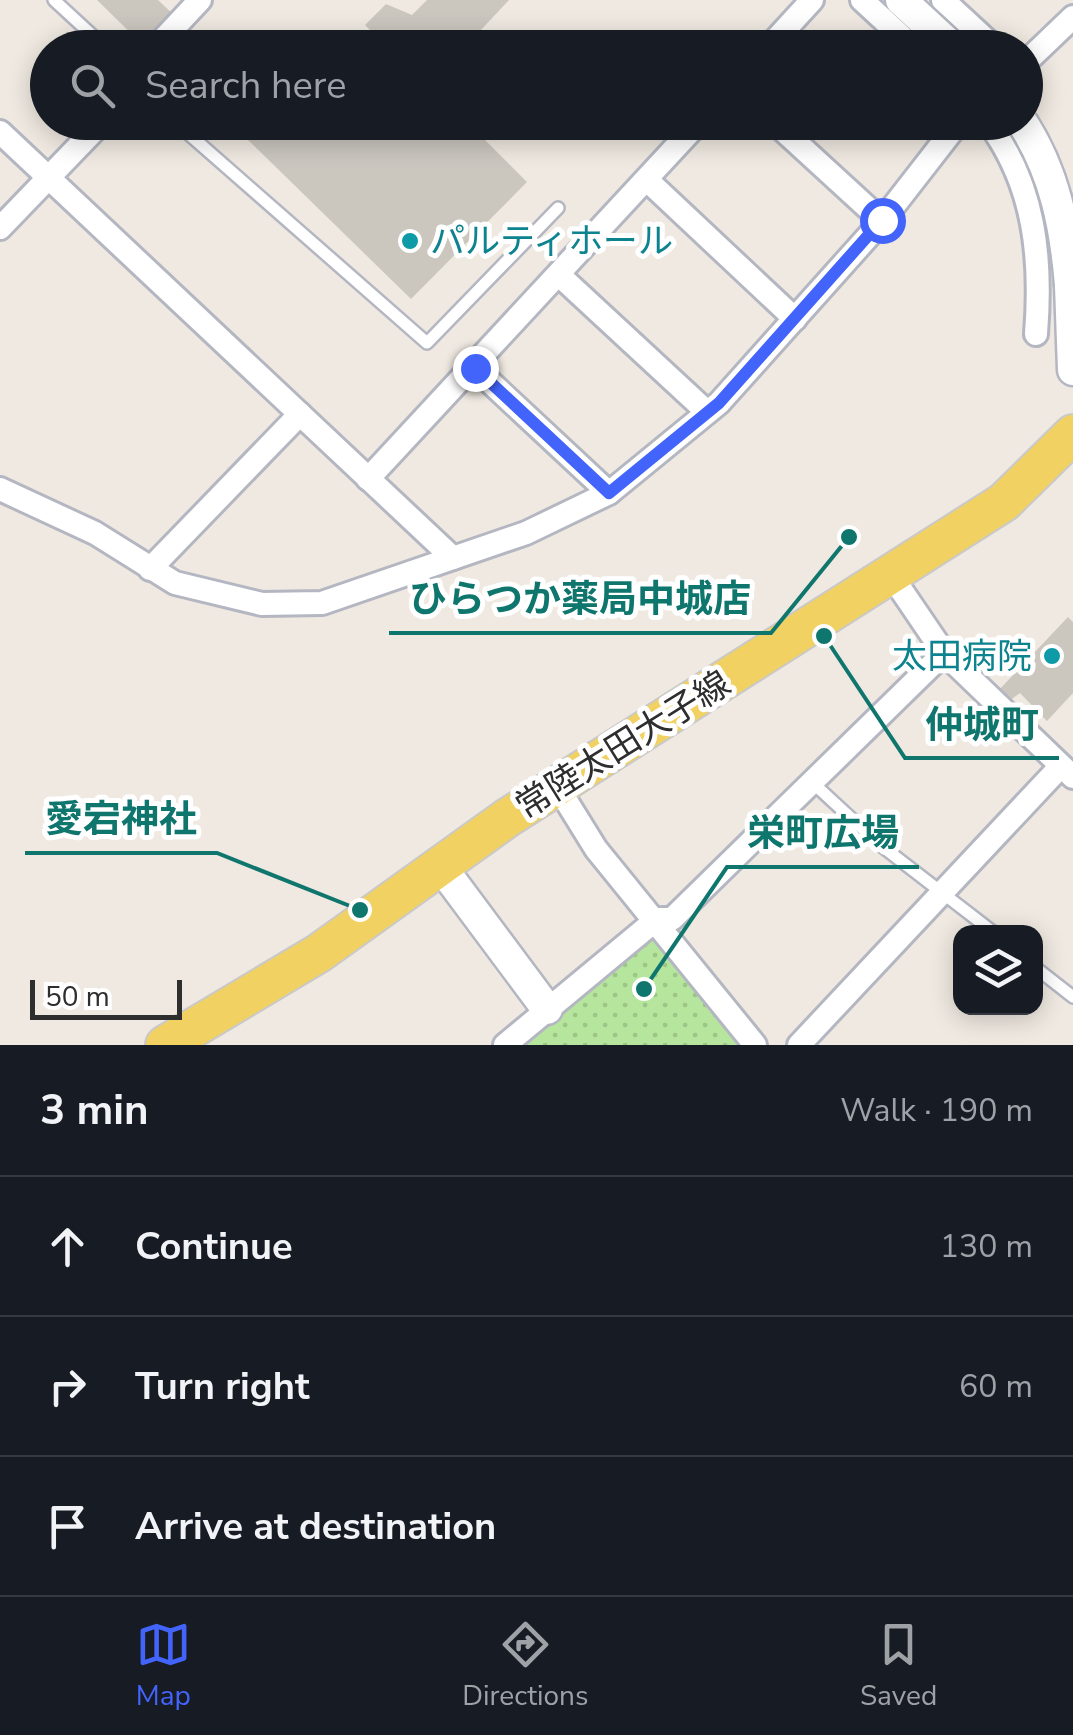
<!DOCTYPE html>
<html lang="en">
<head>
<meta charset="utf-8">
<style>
  body { margin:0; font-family:"Nunito Sans","Noto Sans JP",sans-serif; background:#242831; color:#f1f3f6 }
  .controls { position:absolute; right:30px; bottom:30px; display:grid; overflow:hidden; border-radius:20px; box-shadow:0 5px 25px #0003 }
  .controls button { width:90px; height:90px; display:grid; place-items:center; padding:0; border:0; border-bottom:2px solid #363941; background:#171b24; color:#f1f3f6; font:50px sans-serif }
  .scale { position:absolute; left:30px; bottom:25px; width:152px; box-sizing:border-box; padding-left:10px; border:5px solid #2e2e2e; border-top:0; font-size:28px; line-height:35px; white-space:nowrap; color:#2e2e2e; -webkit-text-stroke:8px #fff; paint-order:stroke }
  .stop { position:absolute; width:30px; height:30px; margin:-22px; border:8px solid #4264fb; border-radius:50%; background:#fff }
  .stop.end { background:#4264fb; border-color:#fff; box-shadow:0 2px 10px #0008 }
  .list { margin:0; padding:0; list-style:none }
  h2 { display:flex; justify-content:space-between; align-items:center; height:130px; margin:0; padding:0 40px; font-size:42px }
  h2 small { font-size:32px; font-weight:400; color:#9ea1a6 }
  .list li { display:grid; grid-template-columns:65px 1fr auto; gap:30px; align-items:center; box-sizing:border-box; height:140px; padding:0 40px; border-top:2px solid #363941 }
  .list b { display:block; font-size:38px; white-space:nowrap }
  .list em { font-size:32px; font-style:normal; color:#9ea1a6 }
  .icon { flex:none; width:55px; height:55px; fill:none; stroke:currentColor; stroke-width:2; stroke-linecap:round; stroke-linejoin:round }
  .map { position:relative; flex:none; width:1073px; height:1045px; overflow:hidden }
  .search { position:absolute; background:#171b24; box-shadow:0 5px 25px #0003; left:30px; right:30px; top:30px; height:110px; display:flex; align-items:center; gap:25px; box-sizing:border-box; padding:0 35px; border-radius:55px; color:#9ea1a6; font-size:38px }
  .sheet { height:550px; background:#171b24 }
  nav { display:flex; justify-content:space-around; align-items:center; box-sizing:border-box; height:140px; border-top:2px solid #363941; background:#171b24; font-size:28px; color:#9ea1a6 }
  nav a { display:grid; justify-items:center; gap:5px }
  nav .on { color:#4264fb }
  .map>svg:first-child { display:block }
  .green { fill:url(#green-dots) }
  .building { fill:#cbc7bf }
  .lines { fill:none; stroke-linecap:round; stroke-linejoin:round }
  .service-casing { stroke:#b4b7c1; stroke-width:16 }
  .minor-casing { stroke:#b4b7c1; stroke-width:28 }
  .tertiary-casing { stroke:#b4b7c1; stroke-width:35 }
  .primary-casing { stroke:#c9c9c9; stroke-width:42 }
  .service { stroke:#fff; stroke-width:11 }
  .minor { stroke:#fff; stroke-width:22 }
  .tertiary { stroke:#fff; stroke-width:30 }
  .primary { stroke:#f2d163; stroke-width:38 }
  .tertiary-bridge-casing { stroke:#b4b7c1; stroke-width:35; stroke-linecap:butt }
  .tertiary-bridge { stroke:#fff; stroke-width:30 }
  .route { stroke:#4264fb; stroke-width:12 }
  .culture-dot { fill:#0f9aa8; stroke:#fff; stroke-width:4 }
  .labels { text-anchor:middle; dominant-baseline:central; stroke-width:10; stroke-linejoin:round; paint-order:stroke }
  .culture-label { font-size:35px; fill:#0d838f; stroke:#fff; text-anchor:start }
  .street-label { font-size:35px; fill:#2e2e2e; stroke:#fff }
  .leader { fill:none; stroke:#0f766e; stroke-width:4 }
  .callout-dot { fill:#0f766e; stroke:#fff; stroke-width:4 }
  .callout-label { font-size:38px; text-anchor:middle; font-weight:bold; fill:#0f766e; stroke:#fff; stroke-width:10; stroke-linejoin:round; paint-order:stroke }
</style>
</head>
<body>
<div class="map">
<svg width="1073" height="1045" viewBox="0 0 1073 1045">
  <defs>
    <pattern id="green-dots" width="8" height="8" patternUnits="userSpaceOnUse" patternTransform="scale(2.5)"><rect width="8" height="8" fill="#b6e59e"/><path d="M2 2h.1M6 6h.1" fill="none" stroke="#9dc588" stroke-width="1.8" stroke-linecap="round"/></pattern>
  </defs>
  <rect width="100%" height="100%" fill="#efe9e1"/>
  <path class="green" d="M654 934 745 1045H524Z"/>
  <g class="building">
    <path d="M97 0H158L177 18 146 48Z"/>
    <path d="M427 0H509L464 48H366L378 38 365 25 386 4 412 15Z"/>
    <path d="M251 122H467L527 182 411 299 242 134Z"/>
    <path d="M1068 617 1073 622V693L1047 721 1020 693 1009 701 998 691Z"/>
  </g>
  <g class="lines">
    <g class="service-casing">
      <g id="service">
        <path d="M54 0 106 48"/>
        <path d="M175 122 427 343 558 208"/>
        <path d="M813 783 879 844 993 932"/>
        <path d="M1036 968 1073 997"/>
      </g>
    </g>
    <g class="minor-casing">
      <g id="minor">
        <path d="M862 0 914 48"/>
        <path d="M943 0 995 48"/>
        <path d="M155 48 200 0"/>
        <path d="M768 48 812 0"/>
        <path d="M1026 62 1073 17"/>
        <path d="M774 122 882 221"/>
        <path d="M988 122C1035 185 1042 258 1036 334"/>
        <path d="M0 132 453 558"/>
        <path d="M647 180 795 319"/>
        <path d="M0 228 102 122"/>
        <path d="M559 275 707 412"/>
        <path d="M475 368 609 493"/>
        <path d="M368 479 699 122"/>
        <path d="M0 489 95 533 175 583 262 604 322 603 526 533 609 493 719 403 882 221 959 122"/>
        <path d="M150 569 300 414"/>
        <path d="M891 575 944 653 1073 777"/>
        <path d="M557 786 596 849 755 1045"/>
        <path d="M505 1045 657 919H672L944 653"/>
        <path d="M799 1045 1061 766"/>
      </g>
    </g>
    <g class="tertiary-casing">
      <g id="tertiary">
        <path d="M901 0 953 48"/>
        <path d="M1070 285 1073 370"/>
        <path d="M442 868 547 1009"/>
      </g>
    </g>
    <g class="primary-casing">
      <path id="primary" d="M165 1045 319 953 507 818 1004 502 1073 434"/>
    </g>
    <use href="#service" class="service"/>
    <use href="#minor" class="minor"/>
    <use href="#tertiary" class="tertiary"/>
    <use href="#primary" class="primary"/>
    <g class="tertiary-bridge-casing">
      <path id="tertiary-bridge" d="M1022 122C1055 173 1065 226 1070 285"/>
    </g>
    <use href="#tertiary-bridge" class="tertiary-bridge"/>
  </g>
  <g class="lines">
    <path class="route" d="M475 368 609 493 719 403 882 220"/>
  </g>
  <g class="culture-dot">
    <circle cx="410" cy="241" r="10"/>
    <circle cx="1052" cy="656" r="10"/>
  </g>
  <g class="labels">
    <g class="culture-label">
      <text x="430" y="241">パルティホール</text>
      <text x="1032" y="656" text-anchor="end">太田病院</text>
    </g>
    <g class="street-label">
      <text transform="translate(623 745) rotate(-32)">常陸太田大子線</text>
    </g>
  </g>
  <path class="leader" d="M849 537L771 633H389M824 636L905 758H1059M360 910L217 853H25M644 989L727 867H919"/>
  <g class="callout-dot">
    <circle cx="849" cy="537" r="10"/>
    <circle cx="824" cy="636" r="10"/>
    <circle cx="360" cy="910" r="10"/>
    <circle cx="644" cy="989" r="10"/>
  </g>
  <g class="callout-label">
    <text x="580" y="612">ひらつか薬局中城店</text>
    <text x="982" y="738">仲城町</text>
    <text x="121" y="832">愛宕神社</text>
    <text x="823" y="846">栄町広場</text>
  </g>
</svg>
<div class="controls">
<button><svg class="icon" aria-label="layers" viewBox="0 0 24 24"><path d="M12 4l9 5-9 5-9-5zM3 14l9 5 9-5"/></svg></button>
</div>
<div class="scale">50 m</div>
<div class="stop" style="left:882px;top:220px"></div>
<div class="stop end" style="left:475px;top:368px"></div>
<div class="search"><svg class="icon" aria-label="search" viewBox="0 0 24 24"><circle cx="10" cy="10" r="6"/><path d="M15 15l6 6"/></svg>Search here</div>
</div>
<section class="sheet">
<h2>3 min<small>Walk · 190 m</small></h2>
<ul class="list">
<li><svg class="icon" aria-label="ahead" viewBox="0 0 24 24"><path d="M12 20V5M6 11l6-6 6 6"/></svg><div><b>Continue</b></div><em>130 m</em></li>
<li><svg class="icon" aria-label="right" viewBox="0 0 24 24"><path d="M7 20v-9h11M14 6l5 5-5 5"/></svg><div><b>Turn right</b></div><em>60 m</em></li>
<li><svg class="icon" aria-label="arrive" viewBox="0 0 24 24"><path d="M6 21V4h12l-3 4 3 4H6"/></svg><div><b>Arrive at destination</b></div></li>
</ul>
</section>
<nav>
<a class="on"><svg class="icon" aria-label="map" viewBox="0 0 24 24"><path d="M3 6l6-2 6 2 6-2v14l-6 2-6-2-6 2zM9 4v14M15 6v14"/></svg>Map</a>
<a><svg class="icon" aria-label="directions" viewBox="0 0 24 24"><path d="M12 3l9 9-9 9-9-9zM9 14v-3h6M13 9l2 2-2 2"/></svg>Directions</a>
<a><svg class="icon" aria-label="saved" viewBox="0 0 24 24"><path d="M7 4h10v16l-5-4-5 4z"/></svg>Saved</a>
</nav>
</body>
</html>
